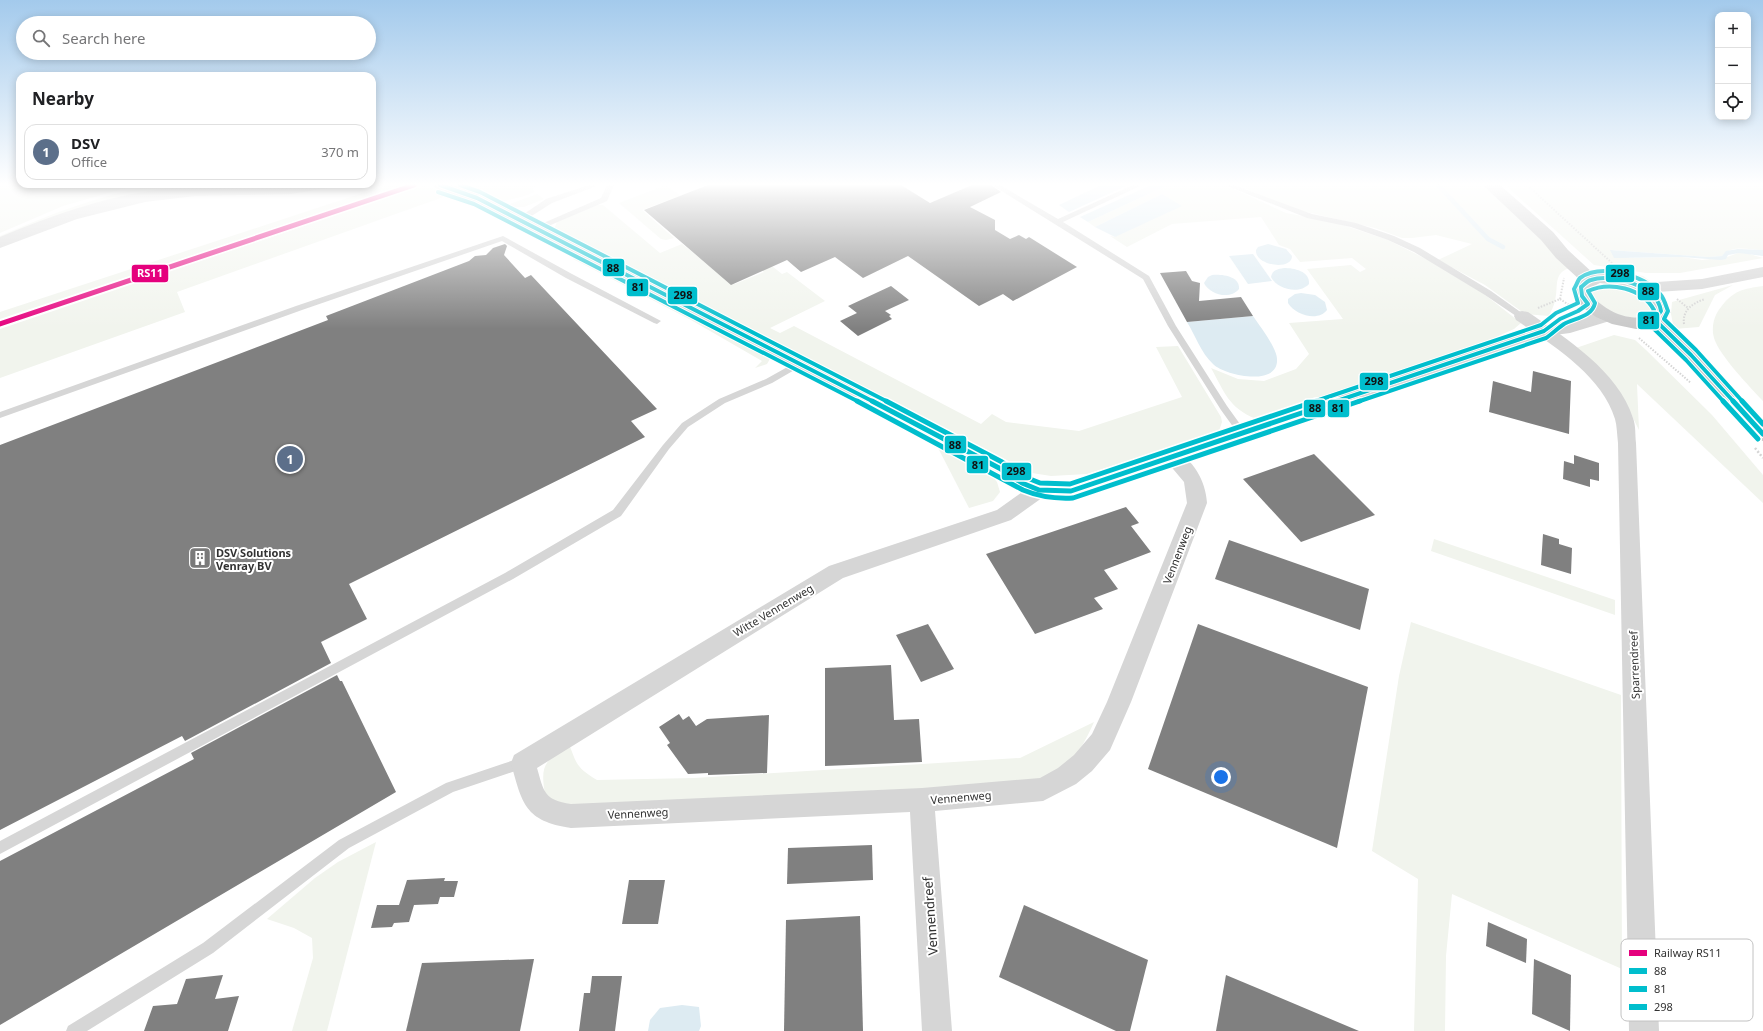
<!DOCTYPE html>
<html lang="en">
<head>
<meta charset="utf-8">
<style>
  body { margin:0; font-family:"Noto Sans",sans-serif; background:#f2f2f2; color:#202124 }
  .controls { position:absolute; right:12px; top:12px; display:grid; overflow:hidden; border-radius:8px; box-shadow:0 2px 10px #0003 }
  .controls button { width:36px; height:36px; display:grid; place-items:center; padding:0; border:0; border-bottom:1px solid #e0e0e0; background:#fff; color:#202124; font:20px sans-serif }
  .you { position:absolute; left:1221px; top:777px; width:14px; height:14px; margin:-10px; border:3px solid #fff; border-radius:50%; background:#1a73e8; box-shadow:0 0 0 6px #1a73e833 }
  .badge { display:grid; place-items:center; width:26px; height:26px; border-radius:50%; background:#b45309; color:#fff; font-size:13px; font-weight:700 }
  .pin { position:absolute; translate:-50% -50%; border:2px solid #fff; box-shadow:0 1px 4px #0006 }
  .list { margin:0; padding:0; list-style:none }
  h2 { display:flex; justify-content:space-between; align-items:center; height:52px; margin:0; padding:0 16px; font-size:17px }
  h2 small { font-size:13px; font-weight:400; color:#757577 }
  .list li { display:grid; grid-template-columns:26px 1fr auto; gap:12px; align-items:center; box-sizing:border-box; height:56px; margin:0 8px 8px; padding:0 8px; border:1px solid #e0e0e0; border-radius:12px }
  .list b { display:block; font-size:15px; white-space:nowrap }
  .list p { margin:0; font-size:13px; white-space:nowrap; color:#757577 }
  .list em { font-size:13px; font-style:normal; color:#757577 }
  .icon { flex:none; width:22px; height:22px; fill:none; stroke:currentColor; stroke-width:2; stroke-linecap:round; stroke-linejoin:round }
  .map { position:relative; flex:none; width:1763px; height:1031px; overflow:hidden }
  .search { position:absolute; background:#fff; box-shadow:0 2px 10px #0003; left:16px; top:16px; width:360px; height:44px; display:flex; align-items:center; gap:10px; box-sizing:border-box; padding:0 14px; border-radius:22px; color:#757577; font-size:15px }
  .panel { position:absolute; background:#fff; box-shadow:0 2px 10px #0003; left:16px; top:72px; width:360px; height:116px; border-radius:12px }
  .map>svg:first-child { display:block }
  .green { fill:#f1f4ed }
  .water { fill:#ddebf2 }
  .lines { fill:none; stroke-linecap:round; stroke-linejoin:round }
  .stream { stroke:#ddebf2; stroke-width:4.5 }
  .building { fill:#808080 }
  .path-far1 { stroke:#d5d5d5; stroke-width:2; stroke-dasharray:1.5 1.5; stroke-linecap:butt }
  .path { stroke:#d5d5d5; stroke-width:2.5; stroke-dasharray:2 2; stroke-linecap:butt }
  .service { fill:#d6d6d6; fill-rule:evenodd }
  .minor { fill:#d6d6d6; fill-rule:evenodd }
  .tertiary { fill:#d6d6d6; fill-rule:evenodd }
  .primary { fill:#c9c9c9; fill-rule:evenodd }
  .bus-1-far1-casing { stroke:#fff; stroke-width:6 }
  .bus-1-casing { stroke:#fff; stroke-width:8 }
  .bus-2-far1-casing { stroke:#fff; stroke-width:6 }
  .bus-2-casing { stroke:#fff; stroke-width:8 }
  .bus-3-far1-casing { stroke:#fff; stroke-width:6 }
  .bus-3-casing { stroke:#fff; stroke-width:8 }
  .bus-1-far1 { stroke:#00becd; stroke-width:4 }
  .bus-1 { stroke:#00becd; stroke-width:5 }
  .bus-2-far1 { stroke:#00becd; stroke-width:4 }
  .bus-2 { stroke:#00becd; stroke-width:5 }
  .bus-3-far1 { stroke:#00becd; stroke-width:4 }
  .bus-3 { stroke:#00becd; stroke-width:5 }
  .rail-1-casing { stroke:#fff; stroke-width:8 }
  .rail-1 { stroke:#e5007d; stroke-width:5 }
  .labels { text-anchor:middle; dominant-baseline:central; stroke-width:4; stroke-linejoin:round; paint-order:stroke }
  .poi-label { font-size:11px; font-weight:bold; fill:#323232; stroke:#fff; text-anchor:start }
  .street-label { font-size:11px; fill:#323232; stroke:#fff }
  .near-street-label { font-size:13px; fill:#323232; stroke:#fff }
  .key { fill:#fff; stroke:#c2c2c2; stroke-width:1 }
  .key-label { font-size:11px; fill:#323232 }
  .line-badge { stroke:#fff; stroke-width:1.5 }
  .badge-label { font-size:11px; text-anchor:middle; font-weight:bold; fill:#fff }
  .pale-badge-label { font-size:11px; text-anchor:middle; font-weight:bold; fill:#111 }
</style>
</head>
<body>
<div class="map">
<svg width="1763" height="1031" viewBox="0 0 1763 1031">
  <rect width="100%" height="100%" fill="#fff"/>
  <g class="green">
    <path d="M0 185H136L63 206 0 233Z"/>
    <path d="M155 185H220L172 190 0 239V236C50 214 101 195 155 185Z"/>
    <path d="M387 185H403L0 319V312Z"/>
    <path d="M425 185 449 195 177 292 185 312 0 378V329Z"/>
    <path d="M458 185H543L532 188 535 192 521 197 499 202Z"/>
    <path d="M666 185 686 200 681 202 674 198 642 210 674 238 666 240 661 239 619 203Z"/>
    <path d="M1168 185H1225L1286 213 1334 222 1388 240 1430 261 1484 294 1521 323 1514 329 1474 347 1256 419C1228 407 1225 393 1211 368L1238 379 1264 381 1296 369 1309 354 1289 323 1343 319 1307 269 1351 265 1360 272 1366 269 1352 258 1300 262 1290 249 1279 245 1261 217 1172 224 1127 247 1110 236 1115 237 1162 194 1095 227 1088 222Z"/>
    <path d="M1238 185H1485L1572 267C1552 273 1559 285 1555 301 1554 306 1551 311 1549 316L1525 314 1485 285 1438 260 1472 244 1436 235 1412 238H1402L1375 228 1298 210 1279 204Z"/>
    <path d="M1505 185H1763V250C1749 250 1732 244 1722 256L1708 257 1611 250 1630 258 1682 257 1702 260 1727 257 1738 253H1746L1763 258 1680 273H1646L1594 265Z"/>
    <path d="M537 194 544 199 524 207H509L510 204Z"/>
    <path d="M596 205H603L660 253 682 244 735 284 764 272 750 260 759 256 782 274 787 272 825 301 770 328 780 333 794 326 981 424 992 414 1006 422 1079 431 1182 397 1156 347 1178 346 1221 417 1222 422 1219 431 1087 474 1051 476 1032 473 554 229 557 222Z"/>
    <path d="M577 257 771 357 767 364 755 368 762 361 691 320 573 259Z"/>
    <path d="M1600 268 1643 276 1656 285C1637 284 1617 277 1600 268Z"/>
    <path d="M1614 284C1630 287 1646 292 1652 309 1645 323 1619 317 1608 310 1603 307 1598 302 1593 298L1592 290C1598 284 1605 284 1614 284Z"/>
    <path d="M1733 285 1715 295 1699 327 1674 329 1671 314 1672 302Z"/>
    <path d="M1763 286V401C1750 387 1719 355 1714 338 1711 327 1714 315 1721 307 1734 290 1743 289 1763 286Z"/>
    <path d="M1614 335 1635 340 1646 350 1712 415 1763 475V503L1637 384 1639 430 1624 400 1576 348Z"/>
    <path d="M935 442 985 467 997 482 1000 492 993 501 969 508Z"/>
    <path d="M1434 539 1615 600V615L1431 551Z"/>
    <path d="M1411 622 1621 695 1622 969 1452 894 1446 956 1445 1031H1414L1418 879 1372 851 1399 676Z"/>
    <path d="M1094 722C1090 731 1085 741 1080 749 1066 768 1045 779 1024 787L564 809 546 800C540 766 542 763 569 744 577 765 577 768 597 780L694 778 1020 758Z"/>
    <path d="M376 842 327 1031H292L313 958 312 938 294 928 267 919 315 878 338 862Z"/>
  </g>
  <g class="water">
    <path d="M1101 185H1128L1069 212 1059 205Z"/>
    <path d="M1151 185H1168L1088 222 1080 217Z"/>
    <path d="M1162 194 1182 206 1115 237 1095 227Z"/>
    <path d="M1268 244 1286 249 1292 256C1292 271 1255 266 1256 250L1258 247Z"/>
    <path d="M1738 249 1763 250V256L1739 253 1728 255 1726 259 1721 260 1682 257 1614 258 1610 250 1708 257 1722 256 1726 251Z"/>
    <path d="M1253 254 1272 281 1248 284 1229 256Z"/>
    <path d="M1284 268C1294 268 1310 271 1309 284 1299 295 1277 289 1271 277 1272 270 1278 269 1284 268Z"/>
    <path d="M1212 275C1222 274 1240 276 1239 289 1230 300 1210 295 1204 283L1208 277Z"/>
    <path d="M1301 293 1315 295 1325 302 1327 310C1318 322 1295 315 1288 303V299L1295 294Z"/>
    <path d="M1253 316C1259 325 1277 348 1277 359 1279 387 1225 376 1213 364 1201 353 1195 335 1187 322Z"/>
    <path d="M682 1005 699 1007 701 1026 699 1031H648L650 1020 660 1008Z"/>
  </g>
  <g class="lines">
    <path class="stream" d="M1438 185 1488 239 1503 247"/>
  </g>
  <g class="building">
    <path d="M708 185H901L930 203 972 185H991L1001 192 970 207 995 220V230L1010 239 1019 235 1026 239 1029 237 1077 267 1013 301 1003 294 979 306 908 256 863 278 835 257 801 272 787 260 731 285 644 210Z"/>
    <path d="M505 244 507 246 504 255 525 278 531 275 657 409 631 421 645 437 349 584 367 619 321 642 331 663 185 741 182 736 0 830V445L328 320 326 316 469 261 475 256 486 255 493 248Z"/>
    <path d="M1186 271 1192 281 1200 283 1199 301 1241 297 1253 316 1187 322 1160 273Z"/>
    <path d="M891 286 909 300 885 311 891 315 889 316 892 319 858 336 840 321 857 313 848 306Z"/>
    <path d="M1533 371 1571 381 1569 434 1489 412 1493 381 1531 392Z"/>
    <path d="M1314 454 1375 515 1301 542 1243 479Z"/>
    <path d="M1574 455 1599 463V481L1590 479V487L1563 479 1564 461 1574 464Z"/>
    <path d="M1126 507 1139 523 1131 526 1151 552 1104 570 1118 589 1094 598 1103 609 1035 634 986 554Z"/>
    <path d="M1543 534 1559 539V544L1572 548 1571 574 1541 565Z"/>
    <path d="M1229 540 1369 589 1360 630 1215 579Z"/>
    <path d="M928 624 954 669 921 682 896 635Z"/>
    <path d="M1198 624 1368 687 1337 848 1148 769Z"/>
    <path d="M891 665 894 720 919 719 922 762 825 766V668Z"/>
    <path d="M337 675 340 681H342L396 792 0 1025V861L194 759 191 753Z"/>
    <path d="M679 714 683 720 689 716 696 726 707 719 769 715 767 773 708 775V773L688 774 667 745 670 743 659 727Z"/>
    <path d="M872 845 873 880 787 884 788 848Z"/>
    <path d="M445 878 444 881H458L454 897H440L438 904 414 905 409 922 394 923 392 927 371 928 377 905H399L407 880Z"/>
    <path d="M629 880H665L658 924H622Z"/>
    <path d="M1024 905 1148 960 1130 1031H1116L999 977Z"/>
    <path d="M860 916 863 1031H784L786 920Z"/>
    <path d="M1488 922 1527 939 1526 963 1486 946Z"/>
    <path d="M534 959 520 1031H406L422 963Z"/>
    <path d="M1534 959 1571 975 1570 1031 1532 1014Z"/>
    <path d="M223 975 215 999 239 996 228 1031H144L153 1006 177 1004 186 979Z"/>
    <path d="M1226 975 1359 1031H1216Z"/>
    <path d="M592 976H622L615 1031H579L584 993H590Z"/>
  </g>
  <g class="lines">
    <g class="path-far1">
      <path d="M1527 185 1613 264"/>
      <path d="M1560 299 1564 278"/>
      <path d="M1560 299 1569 305"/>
      <path d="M1677 299 1688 308"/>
      <path d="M1538 308 1560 299"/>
      <path d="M1684 324C1682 310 1693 303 1705 299"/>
      <path d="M1639 338 1691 383"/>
    </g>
    <path class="path" d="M1755 448 1763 458"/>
    <g class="service">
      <path d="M589 185H599L552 203 522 222H519L515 220 546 199Z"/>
      <path d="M607 185H614L607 201 539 230H533L532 228 601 198Z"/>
      <path d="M992 185H1000L1058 219 1133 185H1141L1140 186 1063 222 1149 276 1176 326 1227 406 1245 431 1247 433 1245 435H1239L1221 410 1168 326 1143 279Z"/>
      <path d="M1225 185H1234L1312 214 1356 223 1394 236 1420 248 1491 291 1526 316 1522 319 1519 318 1485 295 1414 252 1388 240 1351 227 1307 218Z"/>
      <path d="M503 236 572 274 661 321 657 324 654 323 566 278 502 241 302 310 0 418V412L296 306Z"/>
      <path d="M800 360 804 363 803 365 772 383 725 403 688 427 669 449 621 516 513 579 0 854V841L505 573 613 510 663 445 682 423 719 399 766 379Z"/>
      <path d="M523 757 527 759 529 763 527 767 453 792 349 848 213 953 87 1031H66L68 1026 203 943 339 840 446 783Z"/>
    </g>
    <g class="minor">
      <path d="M1522 311 1528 312C1567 339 1618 371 1633 418 1636 426 1635 435 1636 443L1659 1031H1629L1618 443C1617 435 1617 426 1615 419 1602 375 1551 344 1516 320L1514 316 1516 312Z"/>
      <path d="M1172 450C1193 457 1206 482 1207 503L1131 702 1110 750 1092 771 1076 784 1043 801 935 811 952 1031H922L910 812 571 828C525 821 522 804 511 763L514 755 829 566 997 510 1032 485 1039 483 1046 485 1049 490 1046 495 1011 520 843 578 537 768C544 792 544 800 571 804L922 788 1040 778 1058 768 1074 755 1092 734 1107 702 1187 503 1184 482 1163 457 1165 452Z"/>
    </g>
    <g class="tertiary">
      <path d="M284 185H330L327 188 291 194 195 196 145 202 77 219 0 248V237C55 214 112 194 172 188 209 185 246 186 284 185Z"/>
      <path d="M432 185H454L483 195 807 359 1041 482 1070 483 1538 327 1568 321 1607 310 1613 312 1616 316 1613 320 1570 333 1547 336 1079 497C1046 506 1018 491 992 473L793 367 471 201 435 188Z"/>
      <path d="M1763 267V277L1702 289 1642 293 1636 292 1633 288 1636 284 1642 283 1702 279Z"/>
    </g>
    <path class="primary" d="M1484 185H1500L1553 232 1568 250 1594 274C1611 270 1645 280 1658 291 1665 297 1668 304 1671 312L1665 319 1698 351 1763 421V441L1756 439 1684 359 1652 327 1636 329 1612 324 1596 317 1582 307 1573 293 1575 284 1580 280 1556 258 1541 240 1486 188ZM1600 283C1620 285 1646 289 1653 311 1635 327 1602 310 1590 293L1592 287Z"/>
    <g class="bus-1-far1-casing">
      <g id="bus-1-far1">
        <path d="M440 185 477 198 874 402"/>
        <path d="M1334 402 1544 331 1560 319 1578 311 1588 304 1582 296 1581 287C1584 285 1587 281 1591 280 1612 273 1658 286 1661 311L1655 320 1691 355 1734 402"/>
      </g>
    </g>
    <g class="bus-1-casing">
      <g id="bus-1">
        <path d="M872 401 999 468 1022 483 1039 490 1071 491 1337 401"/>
        <path d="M1733 401 1763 434"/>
      </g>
    </g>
    <g class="bus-2-far1-casing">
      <g id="bus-2-far1">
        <path d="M438 192 474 204 859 402"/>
        <path d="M1357 402 1546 338C1552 334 1558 328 1564 324 1575 318 1592 317 1595 303L1588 291C1610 281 1642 288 1654 310L1648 319 1650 325 1686 360 1724 402"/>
      </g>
    </g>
    <g class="bus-2-casing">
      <g id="bus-2">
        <path d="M857 401 1023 490C1040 497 1055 499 1073 498L1360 401"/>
        <path d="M1723 401 1758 439"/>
      </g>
    </g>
    <g class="bus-3-far1-casing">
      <g id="bus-3-far1">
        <path d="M460 185 480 192 888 402"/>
        <path d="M1313 402 1541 325 1556 313 1578 303 1574 289C1576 286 1578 280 1580 278 1601 263 1645 275 1660 294 1664 298 1666 306 1668 311L1664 319 1696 350 1743 402"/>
      </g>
    </g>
    <g class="bus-3-casing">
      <g id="bus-3">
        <path d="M886 401 1002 462 1025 477 1040 483 1070 484 1316 401"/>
        <path d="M1742 401 1763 424"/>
      </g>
    </g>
    <use href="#bus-1-far1" class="bus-1-far1"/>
    <use href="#bus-1" class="bus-1"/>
    <use href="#bus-2-far1" class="bus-2-far1"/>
    <use href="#bus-2" class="bus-2"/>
    <use href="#bus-3-far1" class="bus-3-far1"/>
    <use href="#bus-3" class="bus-3"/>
    <g class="rail-1-casing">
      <path id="rail-1" d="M0 324 414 185"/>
    </g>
    <use href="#rail-1" class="rail-1"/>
  </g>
  <linearGradient id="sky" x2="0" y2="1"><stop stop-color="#a3caec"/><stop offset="0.56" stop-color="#fff"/><stop offset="1" stop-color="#fff" stop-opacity="0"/></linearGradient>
  <rect width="1763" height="329" fill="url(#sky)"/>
  <defs>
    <g id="building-square" transform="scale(1.15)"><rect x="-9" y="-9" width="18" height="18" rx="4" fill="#7a7a7a" stroke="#fff"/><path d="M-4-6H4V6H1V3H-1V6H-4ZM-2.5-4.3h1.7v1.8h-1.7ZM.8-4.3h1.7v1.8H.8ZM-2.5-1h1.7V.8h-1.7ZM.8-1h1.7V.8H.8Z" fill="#fff"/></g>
  </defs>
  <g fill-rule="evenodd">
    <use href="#building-square" x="200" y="558"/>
  </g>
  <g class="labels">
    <g class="poi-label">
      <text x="216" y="552">DSV Solutions<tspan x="216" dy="13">Venray BV</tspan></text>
    </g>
    <g class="street-label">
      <text transform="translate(1177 555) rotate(-69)">Vennenweg</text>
      <text transform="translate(773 610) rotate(-31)">Witte Vennenweg</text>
      <text transform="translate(1634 665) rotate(-92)">Sparrendreef</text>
      <text transform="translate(961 797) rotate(-5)">Vennenweg</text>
      <text transform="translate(638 813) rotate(-3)">Vennenweg</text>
    </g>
    <g class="near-street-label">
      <text transform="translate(930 916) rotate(-94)">Vennendreef</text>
    </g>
  </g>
  <rect x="1621" y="939" width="132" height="82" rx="6" class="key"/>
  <rect x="1629" y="950" width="18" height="6" fill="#e5007d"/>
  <rect x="1629" y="968" width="18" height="6" fill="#00becd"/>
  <rect x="1629" y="986" width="18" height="6" fill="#00becd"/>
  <rect x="1629" y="1004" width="18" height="6" fill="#00becd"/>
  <g class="key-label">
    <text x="1654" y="957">Railway RS11</text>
    <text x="1654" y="975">88</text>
    <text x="1654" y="993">81</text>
    <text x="1654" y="1011">298</text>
  </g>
  <g class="line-badge">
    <rect x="602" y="258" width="23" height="19" rx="4" fill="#00becd"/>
    <rect x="1605" y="264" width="30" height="19" rx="4" fill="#00becd"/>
    <rect x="131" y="264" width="38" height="19" rx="4" fill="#e5007d"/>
    <rect x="626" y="278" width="23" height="19" rx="4" fill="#00becd"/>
    <rect x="1637" y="282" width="23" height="19" rx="4" fill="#00becd"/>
    <rect x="667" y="286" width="31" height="19" rx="4" fill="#00becd"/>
    <rect x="1637" y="311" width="23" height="19" rx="4" fill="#00becd"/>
    <rect x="1359" y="372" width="30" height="19" rx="4" fill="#00becd"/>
    <rect x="1327" y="399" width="23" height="19" rx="4" fill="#00becd"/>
    <rect x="1303" y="399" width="23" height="19" rx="4" fill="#00becd"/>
    <rect x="944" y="435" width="23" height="19" rx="4" fill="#00becd"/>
    <rect x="966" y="455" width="23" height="19" rx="4" fill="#00becd"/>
    <rect x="1001" y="462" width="31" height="19" rx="4" fill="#00becd"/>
  </g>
  <g class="badge-label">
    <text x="150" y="277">RS11</text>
  </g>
  <g class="pale-badge-label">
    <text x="613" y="272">88</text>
    <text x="1620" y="277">298</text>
    <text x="638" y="291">81</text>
    <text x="1648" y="295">88</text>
    <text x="683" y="299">298</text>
    <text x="1649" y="324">81</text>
    <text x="1374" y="385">298</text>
    <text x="1338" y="412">81</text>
    <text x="1315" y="412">88</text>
    <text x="955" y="449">88</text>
    <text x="978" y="469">81</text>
    <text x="1016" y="475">298</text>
  </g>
</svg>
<div class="controls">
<button>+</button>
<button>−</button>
<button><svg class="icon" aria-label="locate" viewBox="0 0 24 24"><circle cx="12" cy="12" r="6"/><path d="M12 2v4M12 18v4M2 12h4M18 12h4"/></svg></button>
</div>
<div class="you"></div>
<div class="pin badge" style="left:290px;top:459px;background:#5c6f8a">1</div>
<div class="search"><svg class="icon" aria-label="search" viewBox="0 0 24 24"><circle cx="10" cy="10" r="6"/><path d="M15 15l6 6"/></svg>Search here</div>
<section class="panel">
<h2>Nearby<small></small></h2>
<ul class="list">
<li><span class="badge" style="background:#5c6f8a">1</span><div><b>DSV</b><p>Office</p></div><em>370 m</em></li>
</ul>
</section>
</div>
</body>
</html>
